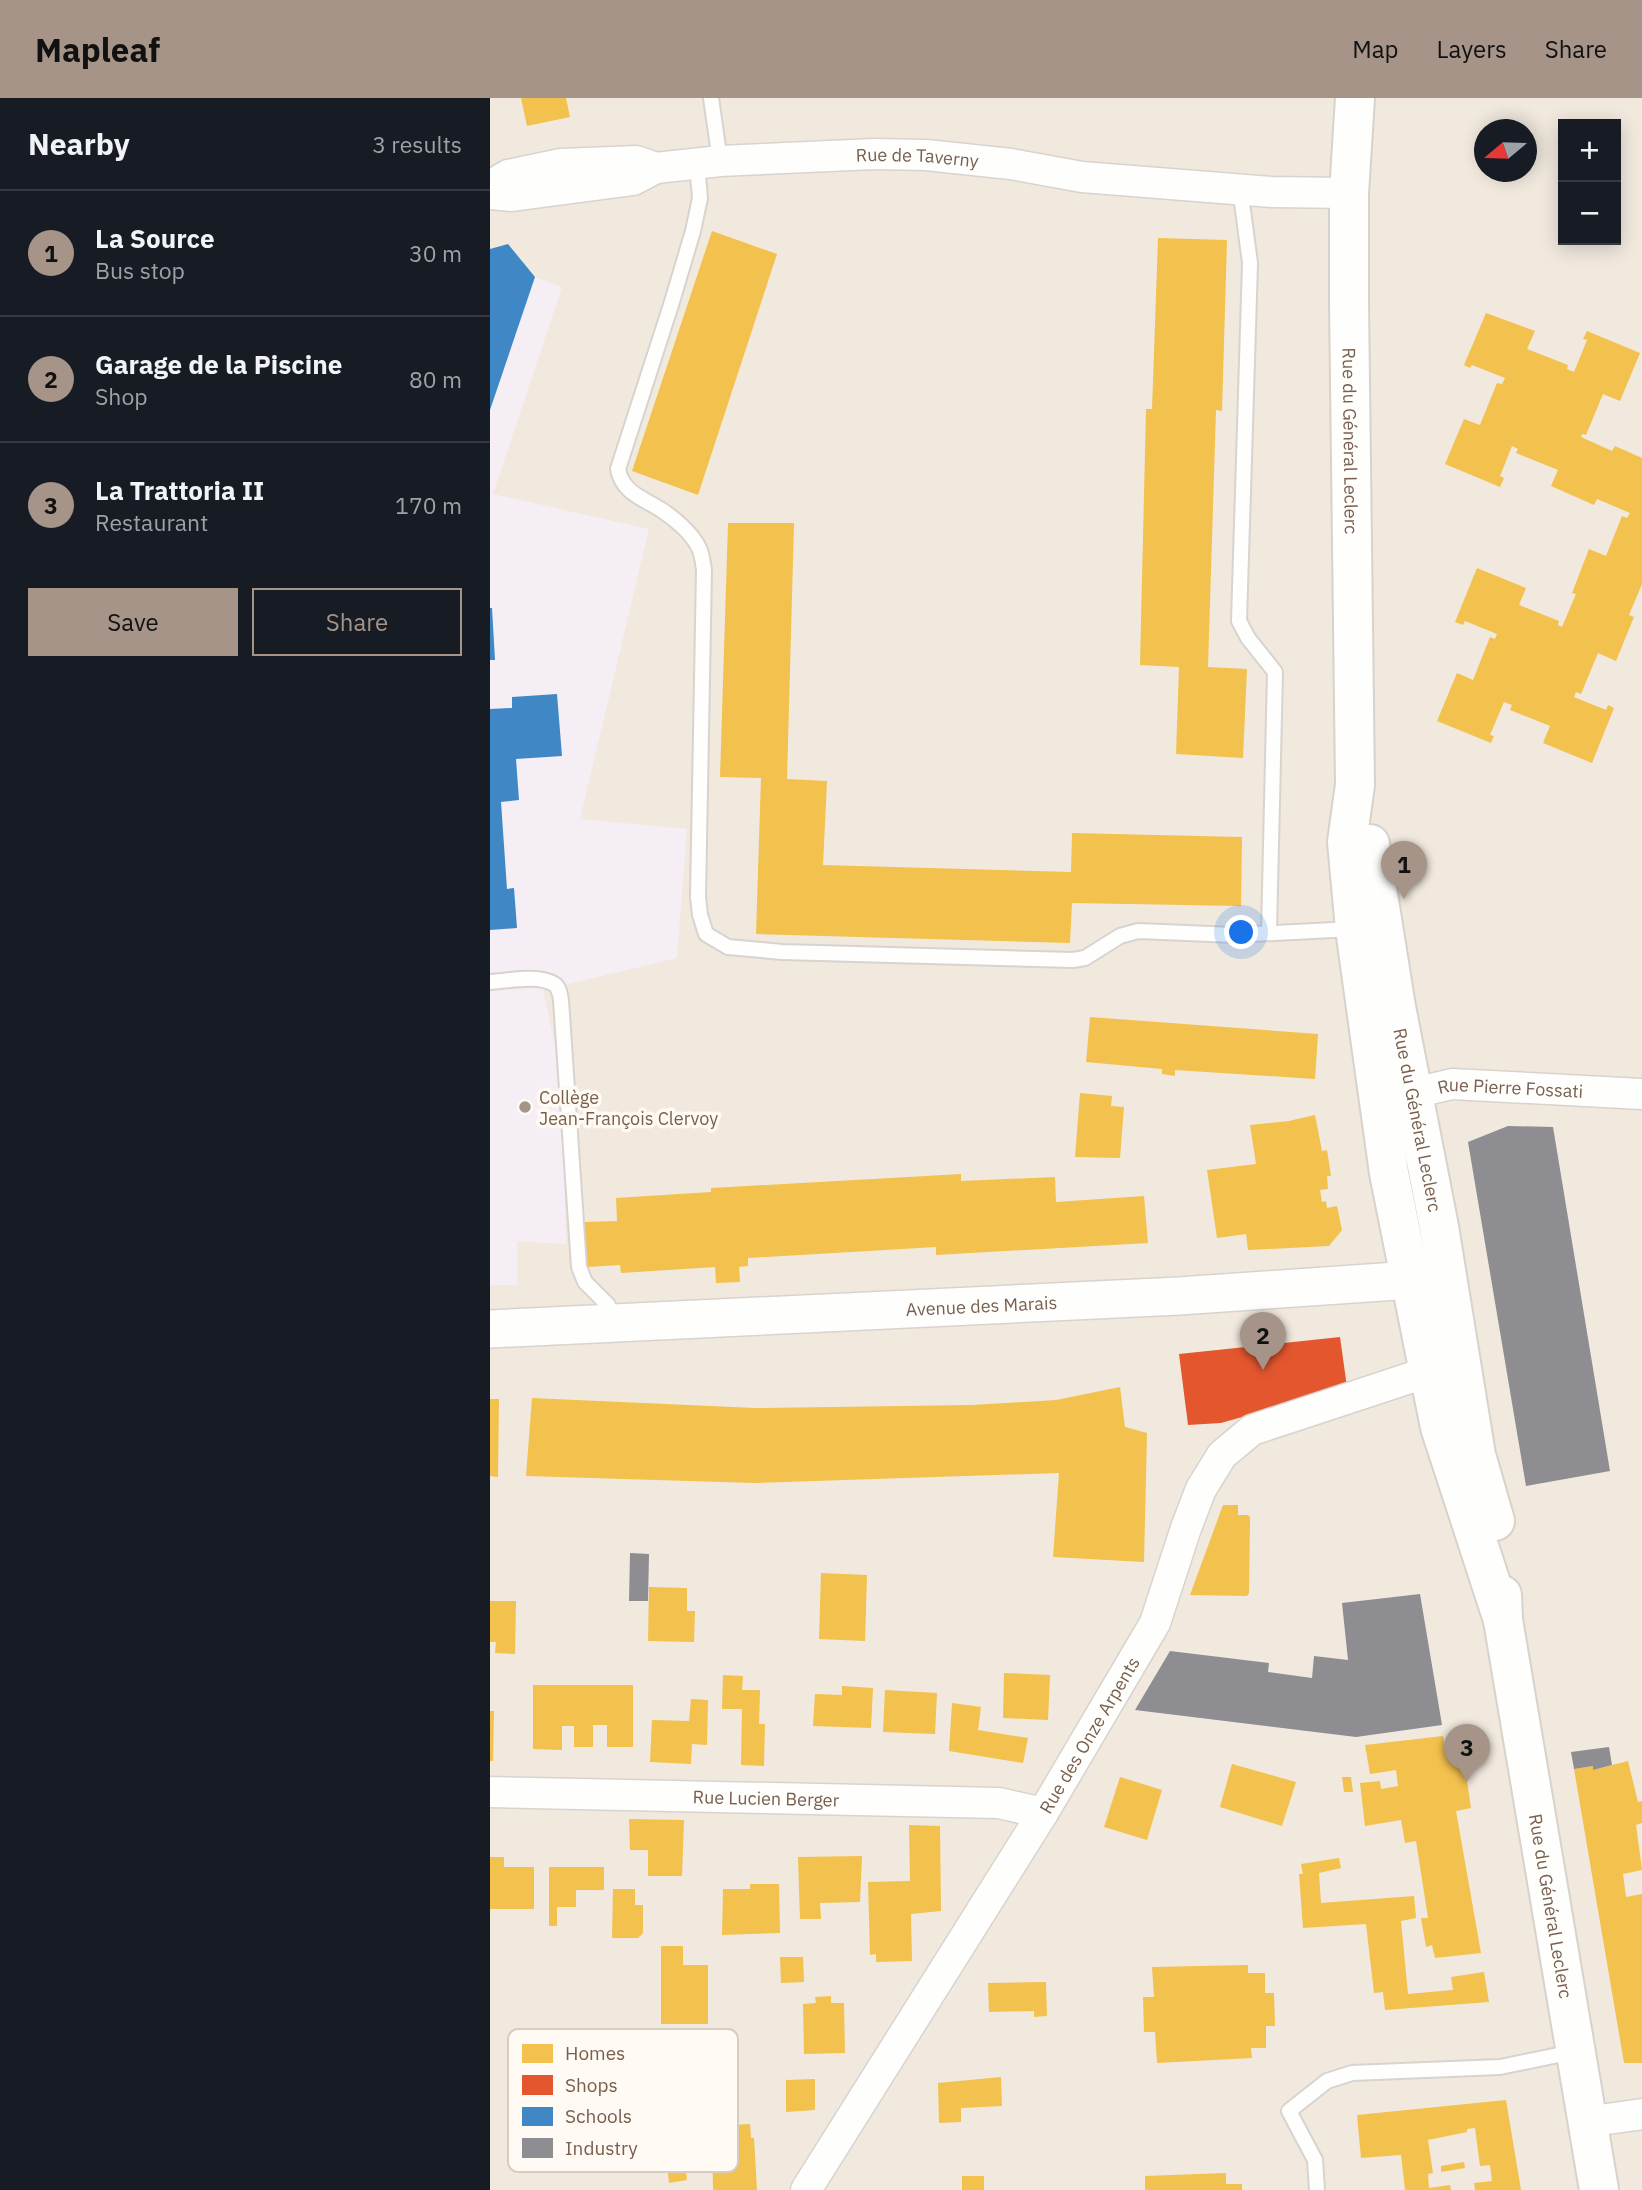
<!DOCTYPE html>
<html lang="en">
<head>
<meta charset="utf-8">
<style>
  body { margin:0; font-family:"IBM Plex Sans",sans-serif; background:#20242c; color:#f1f3f6 }
  .controls { position:absolute; right:21px; top:21px; display:grid; overflow:hidden; border-radius:0px; box-shadow:0 4px 18px #0003 }
  .controls button { width:63px; height:63px; display:grid; place-items:center; padding:0; border:0; border-bottom:2px solid #363941; background:#171b24; color:#f1f3f6; font:35px sans-serif }
  .compass { position:absolute; left:984px; top:21px; width:63px; height:63px; border-radius:50%; background:#171b24; box-shadow:0 4px 18px #0003; rotate:251deg }
  .you { position:absolute; left:752px; top:835px; width:24px; height:24px; margin:-18px; border:5px solid #fff; border-radius:50%; background:#1a73e8; box-shadow:0 0 0 10px #1a73e833 }
  .badge { display:grid; place-items:center; width:46px; height:46px; border-radius:50%; background:#a59487; color:#111; font-size:23px; font-weight:700 }
  .pin { position:absolute; translate:-50% -58px; filter:drop-shadow(0 2px 4px #0008) }
  .pin::after { content:''; position:absolute; top:37px; width:24px; height:21px; background:inherit; clip-path:polygon(0 0,100% 0,50% 100%) }
  .list { margin:0; padding:0; list-style:none }
  h2 { display:flex; justify-content:space-between; align-items:center; height:91px; margin:0; padding:0 28px; font-size:30px }
  h2 small { font-size:23px; font-weight:400; color:#9ea1a6 }
  .list li { display:grid; grid-template-columns:46px 1fr auto; gap:21px; align-items:center; box-sizing:border-box; height:126px; padding:0 28px; border-top:2px solid #363941 }
  .list b { display:block; font-size:26px; white-space:nowrap }
  .list p { margin:0; font-size:23px; white-space:nowrap; color:#9ea1a6 }
  .list em { font-size:23px; font-style:normal; color:#9ea1a6 }
  .actions { display:flex; gap:14px; padding:21px 28px }
  .actions a { flex:1; padding:16px 0; border:2px solid #a59487; border-radius:0px; text-align:center; font-size:24px; color:#a59487 }
  .actions .main { background:#a59487; color:#111 }
  .map { position:relative; flex:none; width:1152px; height:2092px; overflow:hidden }
  header { display:flex; align-items:center; gap:42px; box-sizing:border-box; height:98px; padding:0 35px; background:#a59487; color:#111 }
  header strong { font-size:33px }
  nav { display:flex; gap:38px; margin-inline-start:auto; font-size:24px }
  main { display:flex }
  aside { flex:1; background:#171b24 }
  .map>svg:first-child { display:block }
  .residential { fill:#f1e9de; fill-rule:evenodd }
  .education { fill:#f6eef5 }
  .homes { fill:#f2c14e }
  .shops { fill:#e4572e }
  .schools { fill:#3f88c5 }
  .industry { fill:#8d8d92 }
  .lines { fill:none; stroke-linecap:round; stroke-linejoin:round }
  .service-casing { stroke:#d8d3ce; stroke-width:18 }
  .minor-casing { stroke:#d8d3ce; stroke-width:33 }
  .tertiary-casing { stroke:#d8d3ce; stroke-width:40 }
  .secondary-casing { stroke:#d7d2cb; stroke-width:42 }
  .service { stroke:#fefefd; stroke-width:14 }
  .minor { stroke:#fefefd; stroke-width:30 }
  .tertiary { stroke:#fefefd; stroke-width:37 }
  .secondary { stroke:#fefefd; stroke-width:38 }
  .poi-dot { fill:#a59487; stroke:#fffaf3; stroke-width:2.5 }
  .labels { text-anchor:middle; dominant-baseline:central; stroke-width:7; stroke-linejoin:round; paint-order:stroke }
  .street-label { font-size:18px; fill:#795f4e; stroke:#fffaf3 }
  .poi-label { font-size:18px; fill:#795f4e; stroke:#fffaf3; text-anchor:start }
  .key { fill:#fffaf3; stroke:#d7ccc2; stroke-width:2 }
  .key-label { font-size:19px; fill:#795f4e }
</style>
</head>
<body>
<header>
<strong>Mapleaf</strong>
<nav><a>Map</a><a>Layers</a><a>Share</a></nav>
</header>
<main>
<aside>
<h2>Nearby<small>3 results</small></h2>
<ul class="list">
<li><span class="badge">1</span><div><b>La Source</b><p>Bus stop</p></div><em>30 m</em></li>
<li><span class="badge">2</span><div><b>Garage de la Piscine</b><p>Shop</p></div><em>80 m</em></li>
<li><span class="badge">3</span><div><b>La Trattoria II</b><p>Restaurant</p></div><em>170 m</em></li>
</ul>
<div class="actions"><a class="main">Save</a><a>Share</a></div>
</aside>
<div class="map">
<svg width="1152" height="2092" viewBox="0 0 1152 2092">
  <rect width="100%" height="100%" fill="#f8f6f0"/>
  <path class="residential" d="M0 0H1152V2092H0ZM1073 26H1126V142H1073ZM995 32H1036V74H995Z"/>
  <path class="education" d="M18 146 45 179 72 189 3 396 159 431 90 721 197 731 187 860 53 892 65 947 74 1071 76 1146 27 1143V1187H0V151Z"/>
  <g class="homes">
    <path d="M31 0H76L80 19 37 28Z"/>
    <path d="M222 133 287 156 208 397 142 373Z"/>
    <path d="M668 140 737 142 732 313 726 312 718 569 757 571 753 660 686 656 689 569 650 567 656 311H662Z"/>
    <path d="M996 215 1045 233 1037 251 1078 267 1077 271 1084 274 1097 242 1093 241 1097 233 1150 255 1130 303 1113 296 1096 337 1092 336 1091 339 1122 353 1125 348 1152 360V486L1139 517 1144 519 1126 563 1108 555 1091 596 1086 594 1084 599 1116 612 1118 607 1124 610 1102 665 1053 645 1060 628 1020 612 1022 607 1014 604 1000 637 1004 638 1001 645 947 623 967 575 983 582 1000 539 1005 541 1007 536 975 523 973 527 965 524 987 470 1036 490 1029 507 1069 523 1068 527 1072 529 1086 496 1082 495 1099 451 1116 458 1132 418 1137 420 1140 415 1107 401 1104 407 1061 388 1068 372 1026 355 1028 351 1022 348 1010 378 1014 380 1010 389 955 366 974 321 990 327 1007 285 1012 286 1015 280 982 267 980 270 974 267Z"/>
    <path d="M238 425H304L297 681 337 683 333 767 581 774 582 735 752 739 751 808 582 805 580 845 266 836 271 680 230 679Z"/>
    <path d="M600 919 828 936 825 981 685 972V978L672 976V971L596 964Z"/>
    <path d="M590 995 622 998 621 1008 634 1009 630 1060 585 1059Z"/>
    <path d="M825 1017 832 1053 837 1052 841 1078H837L838 1091 830 1092 832 1104 836 1103 837 1110 847 1108 852 1132 839 1148 758 1152 756 1136 727 1140 717 1072 766 1066 760 1027 799 1023Z"/>
    <path d="M471 1076V1083L565 1079 566 1104 654 1098 658 1145 446 1157V1149L258 1160V1168L249 1169 250 1184 226 1185 225 1169 131 1175 130 1167 97 1169 94 1124 127 1123 126 1100 221 1094V1090Z"/>
    <path d="M630 1289 635 1329 657 1335 654 1464 563 1459 569 1375 265 1385 36 1378 42 1300 265 1310 482 1307 566 1302Z"/>
    <path d="M0 1301H9L8 1379 0 1378Z"/>
    <path d="M733 1407H748V1417H758L760 1419 759 1495 757 1498 700 1497Z"/>
    <path d="M331 1475 377 1477 375 1543 329 1541Z"/>
    <path d="M159 1489 197 1490V1513H205L204 1544 158 1543Z"/>
    <path d="M0 1503H26L25 1556 5 1555 6 1544H0Z"/>
    <path d="M514 1575 560 1577 558 1622 513 1620Z"/>
    <path d="M233 1577 253 1578 252 1592H270L269 1626H275L274 1668 251 1667 252 1611H232Z"/>
    <path d="M43 1587H143V1649H117V1627H103V1649H84V1628H72V1652L43 1651Z"/>
    <path d="M352 1588 383 1590 381 1630 323 1628 325 1596 352 1597Z"/>
    <path d="M395 1592 447 1595 445 1636 393 1634Z"/>
    <path d="M201 1601 218 1602 217 1647 202 1646 201 1666 160 1664 162 1622 199 1623Z"/>
    <path d="M462 1605 491 1609 488 1632 538 1640 533 1665 459 1653Z"/>
    <path d="M0 1613H4L3 1663H0Z"/>
    <path d="M953 1638 957 1658 973 1655 981 1710 966 1713 991 1855 945 1860 942 1847 936 1849 931 1820H938L926 1743 915 1745 911 1722 875 1728 870 1685 890 1683 891 1691 908 1688 906 1672 880 1676 875 1647Z"/>
    <path d="M1138 1663 1148 1704 1152 1703V1725L1146 1727 1152 1772 1133 1776 1136 1799 1152 1796V1965H1134L1084 1671 1103 1668V1672Z"/>
    <path d="M742 1666 806 1684 792 1728 730 1709Z"/>
    <path d="M630 1679 672 1692 657 1742 614 1729Z"/>
    <path d="M852 1679H861L863 1694H854Z"/>
    <path d="M139 1721 194 1722 192 1778H158V1752H140Z"/>
    <path d="M419 1727 450 1728 451 1813 421 1816 422 1863 386 1864V1856L380 1857 378 1784 420 1783Z"/>
    <path d="M372 1758 370 1804 330 1805 331 1821H310L308 1759Z"/>
    <path d="M0 1759H14V1769H44V1811H0Z"/>
    <path d="M849 1760 851 1770 829 1775 831 1805 924 1798 926 1820 911 1823 918 1896 963 1892 961 1879 994 1874 999 1904 895 1912 893 1894 884 1895 876 1826 813 1830 809 1776H813L811 1766Z"/>
    <path d="M59 1769H114V1792H86V1809H67V1828H59Z"/>
    <path d="M260 1786H289L290 1835 232 1837 233 1791H260Z"/>
    <path d="M123 1791H145V1807H153V1835L148 1840H122Z"/>
    <path d="M171 1848H193V1867H218V1926H171Z"/>
    <path d="M290 1859H313L314 1884 291 1885Z"/>
    <path d="M758 1867V1875H775V1895H784L785 1928H776V1950H761L762 1960 667 1965 665 1934H654L653 1899H664L662 1869Z"/>
    <path d="M556 1884 557 1918 544 1919V1913L499 1914 498 1885Z"/>
    <path d="M341 1898V1905H354L355 1955 314 1956 313 1906 326 1905 325 1899Z"/>
    <path d="M511 1979 512 2008 471 2010V2024L449 2025 448 1985Z"/>
    <path d="M325 1981V2012L296 2014V1982Z"/>
    <path d="M1016 2002 1031 2092H985L984 2085 1002 2083 1000 2067 990 2068 985 2030 977 2031V2034L938 2042 943 2075 938 2076 939 2090 960 2087 961 2092H915L911 2057 871 2060 867 2017Z"/>
    <path d="M260 2026 261 2040H264L267 2092H223L222 2028Z"/>
    <path d="M193 2045 197 2082 179 2085 175 2047Z"/>
    <path d="M974 2064 975 2070 951 2074V2068Z"/>
    <path d="M736 2075V2086H752V2092H655V2078Z"/>
    <rect x="472" y="2078" width="22" height="14"/>
  </g>
  <path class="shops" d="M850 1239 857 1289 731 1325 698 1327 689 1256Z"/>
  <g class="schools">
    <path d="M18 146 45 179 0 312V151Z"/>
    <path d="M0 510H2L5 562H0Z"/>
    <path d="M67 596 72 658 26 661 29 702 11 704 17 791 24 790 27 830 0 832V611L22 610V599Z"/>
  </g>
  <g class="industry">
    <path d="M1018 1028 1063 1029 1120 1373 1036 1388 978 1044Z"/>
    <path d="M140 1455 159 1456 158 1503H139Z"/>
    <path d="M930 1496 952 1627 866 1639 645 1612 680 1553 779 1565 778 1574 822 1580 824 1558 858 1562 852 1505Z"/>
    <path d="M1119 1649 1122 1667 1103 1672V1668L1084 1671 1081 1654Z"/>
  </g>
  <g class="lines">
    <g class="service-casing">
      <g id="service">
        <path d="M221 0 230 63"/>
        <path d="M207 67 210 100 203 133 181 207 128 371C132 394 152 400 170 411 184 420 202 435 209 450 212 456 213 465 214 472L208 799 210 817 216 836 238 849 292 854 583 862 595 860 630 838 648 833 744 837 863 831"/>
        <path d="M750 90 760 165 749 523 758 540 785 574 779 834"/>
        <path d="M0 884C18 883 48 876 64 886 69 889 70 896 71 902L89 1169 95 1184 118 1207 120 1226"/>
        <path d="M827 2092 825 2062 799 2013 837 1983 862 1975 1010 1969 1083 1954"/>
      </g>
    </g>
    <g class="minor-casing">
      <g id="minor">
        <path d="M0 93 8 83 18 77 71 66 146 63 166 70"/>
        <path id="s1" d="M0 96 22 98 143 82 166 70 230 63 384 56 436 57 521 66 592 79 782 94 859 95"/>
        <path id="s2" d="M903 1000 962 986 1152 996"/>
        <path id="s3" d="M0 1694 509 1705 553 1715"/>
        <path d="M1096 2024 1152 2016"/>
        <path id="s4" d="M316 2092 553 1715 665 1525 696 1430 711 1391 732 1357 762 1332 938 1274"/>
      </g>
    </g>
    <g class="tertiary-casing">
      <g id="tertiary">
        <path id="s5" d="M0 1231 689 1198 921 1182"/>
      </g>
    </g>
    <g class="secondary-casing">
      <g id="secondary">
        <path id="s6" d="M865 0 859 95V203L865 687 857 744 865 831 899 1075 950 1329 1013 1522"/>
        <path id="s7" d="M880 746 906 909 949 1129 986 1357 1005 1423"/>
        <path id="s8" d="M1012 1497 1013 1522 1109 2092"/>
      </g>
    </g>
    <use href="#service" class="service"/>
    <use href="#minor" class="minor"/>
    <use href="#tertiary" class="tertiary"/>
    <use href="#secondary" class="secondary"/>
  </g>
  <circle class="poi-dot" cx="35" cy="1009" r="7"/>
  <g class="labels">
    <g class="street-label">
      <text stroke="none"><textPath href="#s1" startOffset="432">Rue de Taverny</textPath></text>
      <text stroke="none"><textPath href="#s6" startOffset="343">Rue du Général Leclerc</textPath></text>
      <text stroke="none"><textPath href="#s2" startOffset="119">Rue Pierre Fossati</textPath></text>
      <text stroke="none"><textPath href="#s7" startOffset="280">Rue du Général Leclerc</textPath></text>
      <text stroke="none"><textPath href="#s5" startOffset="492">Avenue des Marais</textPath></text>
      <text stroke="none"><textPath href="#s4" startOffset="536">Rue des Onze Arpents</textPath></text>
      <text stroke="none"><textPath href="#s3" startOffset="276">Rue Lucien Berger</textPath></text>
      <text stroke="none"><textPath href="#s8" startOffset="315">Rue du Général Leclerc</textPath></text>
    </g>
    <g class="poi-label">
      <text x="49" y="999">Collège<tspan x="49" dy="21">Jean-François Clervoy</tspan></text>
    </g>
  </g>
  <rect x="18" y="1931" width="230" height="143" rx="10" class="key"/>
  <rect x="32" y="1946" width="31" height="19" fill="#f2c14e"/>
  <rect x="32" y="1977" width="31" height="20" fill="#e4572e"/>
  <rect x="32" y="2009" width="31" height="19" fill="#3f88c5"/>
  <rect x="32" y="2040" width="31" height="20" fill="#8d8d92"/>
  <g class="key-label">
    <text x="75" y="1962">Homes</text>
    <text x="75" y="1994">Shops</text>
    <text x="75" y="2025">Schools</text>
    <text x="75" y="2057">Industry</text>
  </g>
</svg>
<div class="controls">
<button>+</button>
<button>−</button>
</div>
<svg class="compass" viewBox="-18 -18 36 36"><path d="M0-13l5 13h-10z" fill="#e53935"/><path d="M0 13l5-13h-10z" fill="#9ea1a6"/></svg>
<div class="you"></div>
<div class="pin badge" style="left:914px;top:801px">1</div>
<div class="pin badge" style="left:773px;top:1272px">2</div>
<div class="pin badge" style="left:977px;top:1684px">3</div>
</div>
</main>
</body>
</html>
